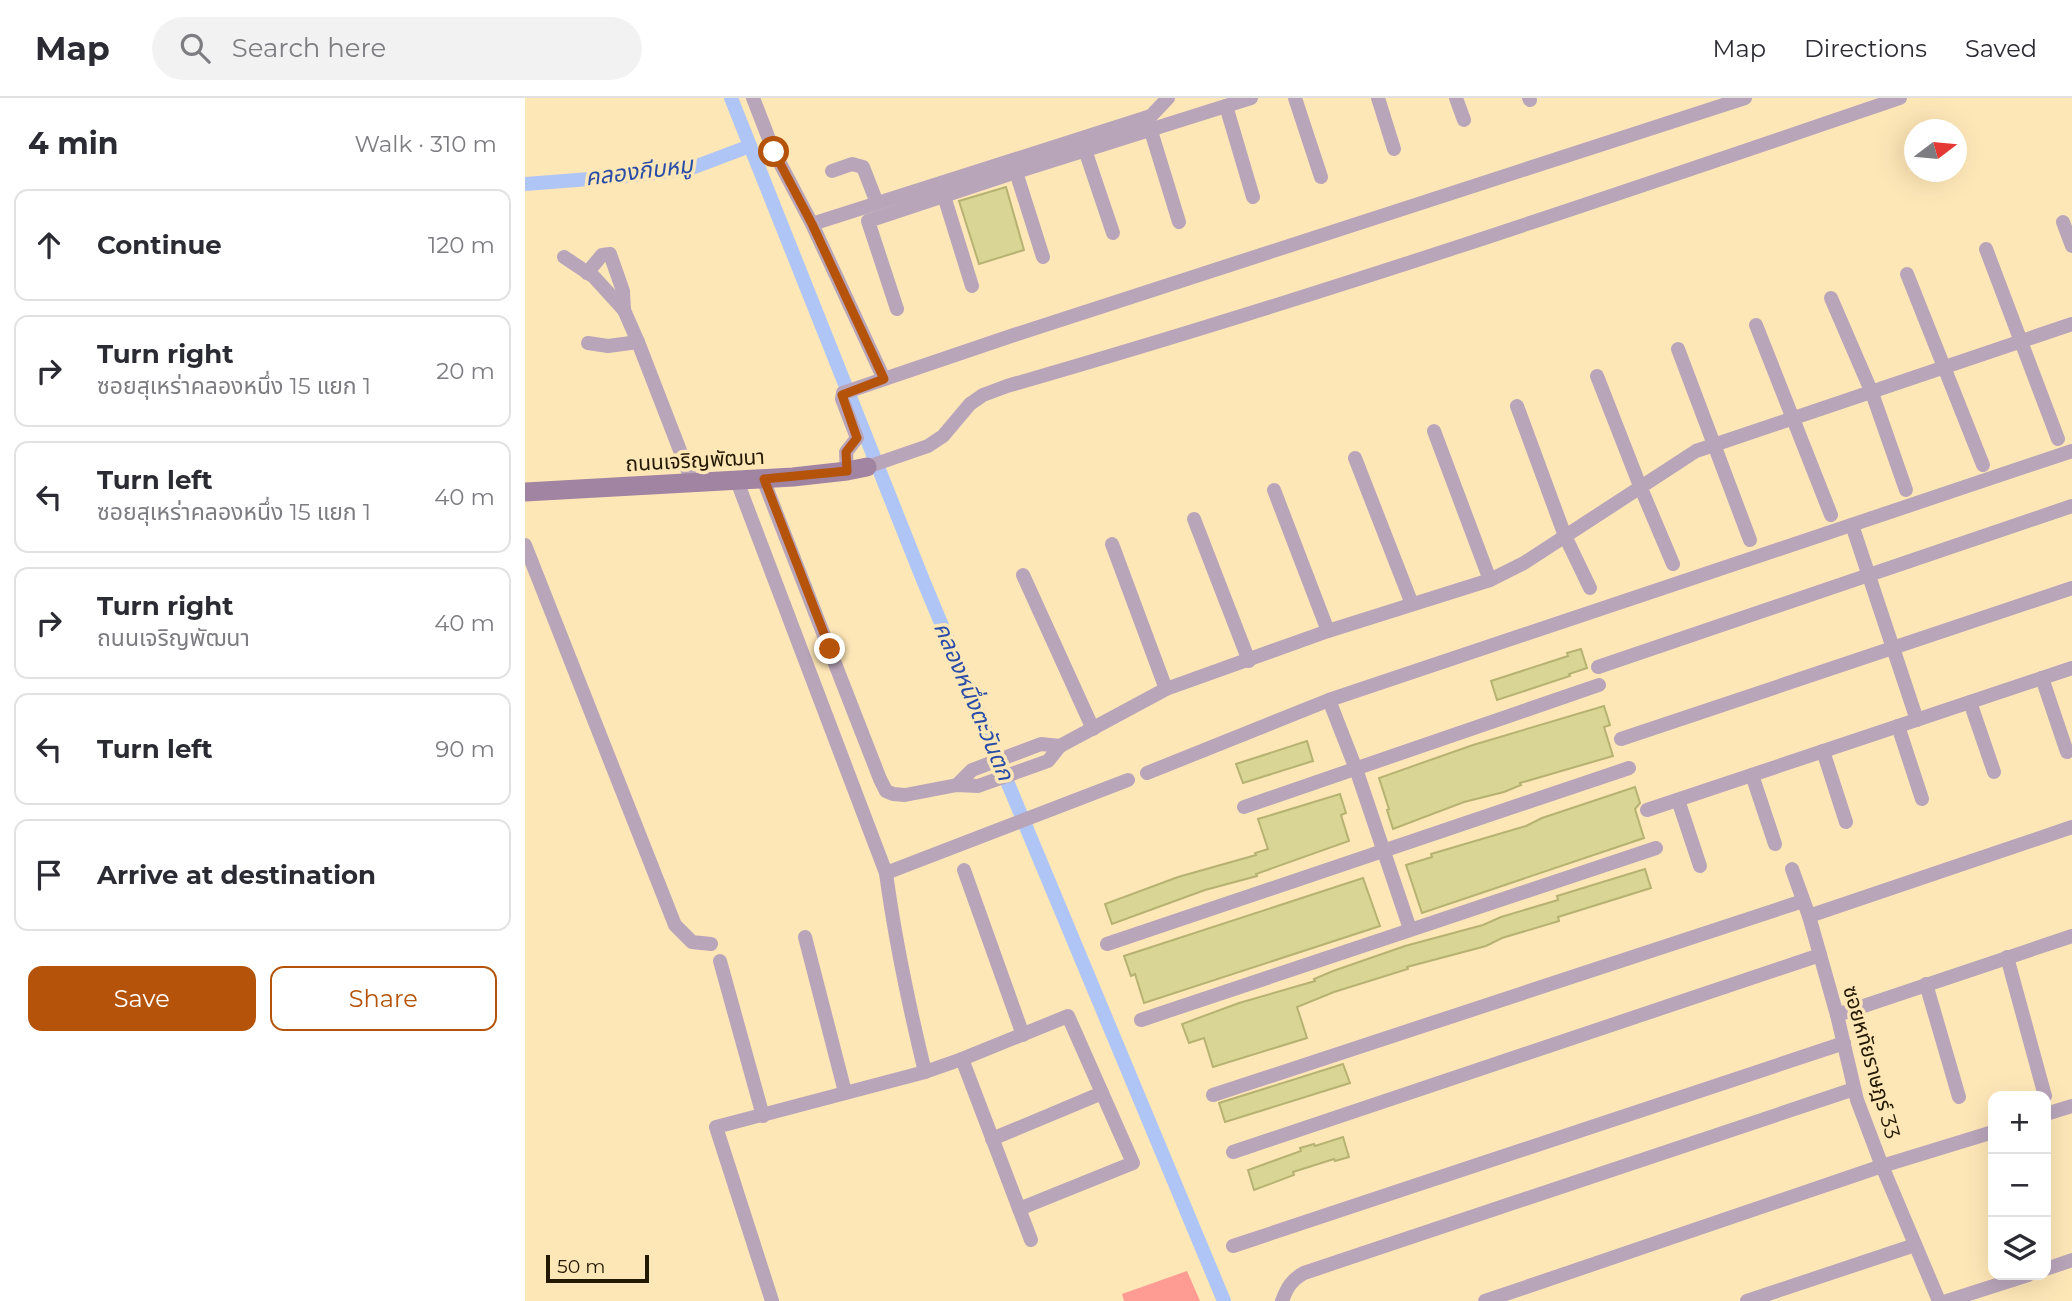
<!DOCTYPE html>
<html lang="en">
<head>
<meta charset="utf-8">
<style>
  body { margin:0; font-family:Montserrat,"Noto Sans Thai",sans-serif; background:#f2f2f3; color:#2b2b33 }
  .controls { position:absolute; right:21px; bottom:21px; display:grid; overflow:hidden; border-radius:14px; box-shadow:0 7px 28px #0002 }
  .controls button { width:63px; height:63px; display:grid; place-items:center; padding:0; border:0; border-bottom:2px solid #e1e1e2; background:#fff; color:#2b2b33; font:35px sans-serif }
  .compass { position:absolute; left:1379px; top:21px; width:63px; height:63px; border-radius:50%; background:#fff; box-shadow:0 7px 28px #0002; rotate:74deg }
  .scale { position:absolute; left:21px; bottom:18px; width:103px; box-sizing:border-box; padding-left:7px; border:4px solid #231902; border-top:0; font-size:19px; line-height:24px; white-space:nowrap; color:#231902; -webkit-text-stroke:5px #fee7b7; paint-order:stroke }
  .stop { position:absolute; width:21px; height:21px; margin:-16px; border:5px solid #b45309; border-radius:50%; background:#fff }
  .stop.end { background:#b45309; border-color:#fff; box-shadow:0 2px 7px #0008 }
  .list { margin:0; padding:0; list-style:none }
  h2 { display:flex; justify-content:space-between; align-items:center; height:91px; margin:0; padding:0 28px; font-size:30px }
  h2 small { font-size:23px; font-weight:400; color:#7c7c81 }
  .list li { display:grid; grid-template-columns:46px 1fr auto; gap:21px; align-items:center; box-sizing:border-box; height:112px; margin:0 14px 14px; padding:0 14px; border:2px solid #e1e1e2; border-radius:14px }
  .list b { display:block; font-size:26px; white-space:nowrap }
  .list p { margin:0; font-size:23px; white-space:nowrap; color:#7c7c81 }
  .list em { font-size:23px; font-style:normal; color:#7c7c81 }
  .actions { display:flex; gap:14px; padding:21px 28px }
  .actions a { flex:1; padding:16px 0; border:2px solid #b45309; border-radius:14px; text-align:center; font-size:24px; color:#b45309 }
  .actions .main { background:#b45309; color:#fff }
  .icon { flex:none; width:38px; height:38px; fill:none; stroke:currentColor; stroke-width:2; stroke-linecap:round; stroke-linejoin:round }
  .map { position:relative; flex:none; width:1547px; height:1203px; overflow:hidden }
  header { display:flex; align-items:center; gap:42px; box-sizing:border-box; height:98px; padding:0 35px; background:#fff; border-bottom:2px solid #e1e1e2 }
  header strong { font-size:33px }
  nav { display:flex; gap:38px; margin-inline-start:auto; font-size:24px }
  .search { width:490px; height:63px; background:#f2f2f3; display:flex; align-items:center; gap:18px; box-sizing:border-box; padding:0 24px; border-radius:38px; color:#7c7c81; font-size:26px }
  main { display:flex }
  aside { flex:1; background:#fff }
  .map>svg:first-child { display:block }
  .green { fill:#fe9b93 }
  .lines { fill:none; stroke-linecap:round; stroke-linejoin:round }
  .canal { stroke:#aec5f6; stroke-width:14 }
  .building { fill:#d9d695; stroke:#b6b272; stroke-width:2 }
  .street { stroke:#b9a5ba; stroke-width:14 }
  .secondary { stroke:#a183a2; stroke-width:19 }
  .route { stroke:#b45309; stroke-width:9 }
  .labels { text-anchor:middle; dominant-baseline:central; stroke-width:7; stroke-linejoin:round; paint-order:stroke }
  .street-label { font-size:21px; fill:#231902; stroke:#fee7b7 }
  .water-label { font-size:23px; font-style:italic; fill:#294ca8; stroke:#fee7b7 }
</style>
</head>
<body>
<header>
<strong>Map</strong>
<div class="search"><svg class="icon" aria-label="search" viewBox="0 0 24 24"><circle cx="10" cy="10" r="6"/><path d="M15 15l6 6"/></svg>Search here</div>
<nav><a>Map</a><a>Directions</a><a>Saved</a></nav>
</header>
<main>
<aside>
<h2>4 min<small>Walk · 310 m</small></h2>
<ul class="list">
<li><svg class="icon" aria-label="ahead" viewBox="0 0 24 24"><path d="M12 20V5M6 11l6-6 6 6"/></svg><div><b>Continue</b></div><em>120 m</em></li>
<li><svg class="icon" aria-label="right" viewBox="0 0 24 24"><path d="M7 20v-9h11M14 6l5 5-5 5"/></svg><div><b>Turn right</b><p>ซอยสุเหร่าคลองหนึ่ง 15 แยก 1</p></div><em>20 m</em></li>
<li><svg class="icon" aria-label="left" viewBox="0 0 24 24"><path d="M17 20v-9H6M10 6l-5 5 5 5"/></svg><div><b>Turn left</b><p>ซอยสุเหร่าคลองหนึ่ง 15 แยก 1</p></div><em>40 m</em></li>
<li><svg class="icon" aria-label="right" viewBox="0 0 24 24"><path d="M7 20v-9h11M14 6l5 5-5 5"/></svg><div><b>Turn right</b><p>ถนนเจริญพัฒนา</p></div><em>40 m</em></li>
<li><svg class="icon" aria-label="left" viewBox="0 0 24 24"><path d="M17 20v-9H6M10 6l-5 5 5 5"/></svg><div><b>Turn left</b></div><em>90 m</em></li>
<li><svg class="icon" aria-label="arrive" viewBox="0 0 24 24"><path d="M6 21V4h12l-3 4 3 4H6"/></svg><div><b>Arrive at destination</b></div></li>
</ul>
<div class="actions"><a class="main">Save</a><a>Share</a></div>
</aside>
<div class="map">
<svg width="1547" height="1203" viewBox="0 0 1547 1203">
  <rect width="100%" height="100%" fill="#fee7b7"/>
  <path class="green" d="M662 1173 675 1203H599L597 1196Z"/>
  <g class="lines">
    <g class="canal">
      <path d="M206 0 398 482 699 1203"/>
      <path d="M0 86 103 78 164 71 225 48"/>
    </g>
  </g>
  <g class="building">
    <path d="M481 89 499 152 454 166 434 103Z"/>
    <path d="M1056 551 1062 570 1044 576 1045 578 972 602 966 583 1043 558 1042 555Z"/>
    <path d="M1079 608 1085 627 1079 629 1088 658 995 685 996 687 979 694 939 704 868 731 862 712 864 711 854 680 948 647Z"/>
    <path d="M782 643 788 663 718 685 711 666Z"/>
    <path d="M1110 689 1115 705 1110 711 1119 740 897 815 881 767 907 759 906 756 1001 728 1017 720Z"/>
    <path d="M815 696 821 715 816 717 824 743 731 776 732 778 680 792 587 826 580 806 653 779 731 757 730 755 743 751 733 721Z"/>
    <path d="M1120 771 1126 790 1033 819 1034 823 977 840 961 848 882 869 883 871 809 894 772 909 782 940 688 969 679 940 664 945 657 926 714 905 790 883 789 881 808 873 880 848 958 827 976 819 1033 802 1032 798Z"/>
    <path d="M838 780 855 828 619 905 610 876 606 878 599 858Z"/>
    <path d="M818 966 825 985 700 1024 694 1005Z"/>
    <path d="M818 1039 824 1059 810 1063 809 1061 768 1074 769 1077 729 1092 723 1072 776 1053 775 1050 789 1046 790 1048Z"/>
  </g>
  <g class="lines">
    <g class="street">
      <path d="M228 0 249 54 287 126 359 281"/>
      <path d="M770 0 796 79"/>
      <path d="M853 0 869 51"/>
      <path d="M931 0 939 22"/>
      <path d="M1004 0 1005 2"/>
      <path d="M701 8 728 99"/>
      <path d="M626 33 654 124"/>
      <path d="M560 52 588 135"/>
      <path d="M307 73 327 66 338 69 352 105"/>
      <path d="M419 98 447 188"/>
      <path d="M1538 124 1547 148"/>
      <path d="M287 126 626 18 643 0"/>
      <path d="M1461 151 1533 341"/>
      <path d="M39 159 69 179 99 212 113 244 168 386"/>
      <path d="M518 159 491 74 726 0"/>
      <path d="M62 175 77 157 85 156 98 193 99 212"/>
      <path d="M1382 176 1458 367"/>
      <path d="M1306 200 1347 295 1381 392"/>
      <path d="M372 211 343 123 491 74"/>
      <path d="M1231 227 1306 417"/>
      <path d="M63 245 83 248 113 244"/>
      <path d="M1153 251 1225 442"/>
      <path d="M1072 278 1115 388 1148 466"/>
      <path d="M992 308 1040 438 1065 490"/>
      <path d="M909 333 965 482"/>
      <path d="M830 360 887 506"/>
      <path d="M342 369 403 348 418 338 445 306 458 297 482 288C783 202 1079 101 1375 0"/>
      <path d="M322 373 321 354 332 340 317 301 318 295 489 237 1220 0"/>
      <path d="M238 381 355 681 361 693 368 696 380 697 432 687 453 688 523 663 535 648 641 591 803 533 965 482 999 465 1171 353 1547 226"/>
      <path d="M212 383 361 775C370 842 384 908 400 974"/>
      <path d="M749 392 803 533"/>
      <path d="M669 421 724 563"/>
      <path d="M1327 427 1392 622"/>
      <path d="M587 446 641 591"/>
      <path d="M0 447 150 827 167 844 186 846"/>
      <path d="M498 477 568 631"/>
      <path d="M1073 569 1547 408"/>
      <path d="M1517 580 1542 654"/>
      <path d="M804 602 831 671 885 831"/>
      <path d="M1445 604 1469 674"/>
      <path d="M1373 628 1397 701"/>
      <path d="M1096 641 1547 490"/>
      <path d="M1298 653 1321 724"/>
      <path d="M622 675 804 602 1547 353"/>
      <path d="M1227 677 1250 746"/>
      <path d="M432 687 447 672 516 646 535 648"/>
      <path d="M1153 702 1175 768"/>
      <path d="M719 709 1074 587"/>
      <path d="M1122 712 1547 570"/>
      <path d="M1267 771 1284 818 1312 917 1332 1002 1357 1068 1414 1203"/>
      <path d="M439 772 498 937"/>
      <path d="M361 775 603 682"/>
      <path d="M1284 818 1547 729"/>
      <path d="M280 839 320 994"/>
      <path d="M582 846 1104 670"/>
      <path d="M1482 859 1520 998"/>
      <path d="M195 863 238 1018"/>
      <path d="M1401 886 1434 999"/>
      <path d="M1312 917 1547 838"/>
      <path d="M616 922 1131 750"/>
      <path d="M437 961 543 918 608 1065 494 1111"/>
      <path d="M688 997 1278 803"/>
      <path d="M1521 1016 1547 1008"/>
      <path d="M467 1041 577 995"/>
      <path d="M708 1054 1295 857"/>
      <path d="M708 1148 1319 945"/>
      <path d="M1521 1171 1547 1162"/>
      <path d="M247 1203 191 1029 400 974 437 961 506 1142"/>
      <path d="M757 1203C762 1190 766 1182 779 1175L1329 991"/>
      <path d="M960 1203 1357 1068 1468 1034"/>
      <path d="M1222 1203 1390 1147"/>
      <path d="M1422 1203 1503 1177"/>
    </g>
    <path class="secondary" d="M0 394 268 379 322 373 342 369"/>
  </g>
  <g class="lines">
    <path class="route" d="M249 54 287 126 359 281 317 297 332 340 321 354 322 373 239 381 305 551"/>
  </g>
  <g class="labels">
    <g class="street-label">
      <text transform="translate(170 362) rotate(-3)">ถนนเจริญพัฒนา</text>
      <text transform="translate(1347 964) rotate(74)">ซอยหทัยราษฎร์ 33</text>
    </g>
    <g class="water-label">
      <text transform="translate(114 73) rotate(-7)">คลองกีบหมู</text>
      <text transform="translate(449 603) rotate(67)">คลองหนึ่งตะวันตก</text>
    </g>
  </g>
</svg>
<div class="controls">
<button>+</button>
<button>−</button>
<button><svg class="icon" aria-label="layers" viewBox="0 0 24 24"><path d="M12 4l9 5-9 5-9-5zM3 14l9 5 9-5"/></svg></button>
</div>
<svg class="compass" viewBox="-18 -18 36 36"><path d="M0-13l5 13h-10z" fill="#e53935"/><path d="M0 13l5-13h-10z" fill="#7c7c81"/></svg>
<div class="scale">50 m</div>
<div class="stop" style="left:249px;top:54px"></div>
<div class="stop end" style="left:305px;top:551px"></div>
</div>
</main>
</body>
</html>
